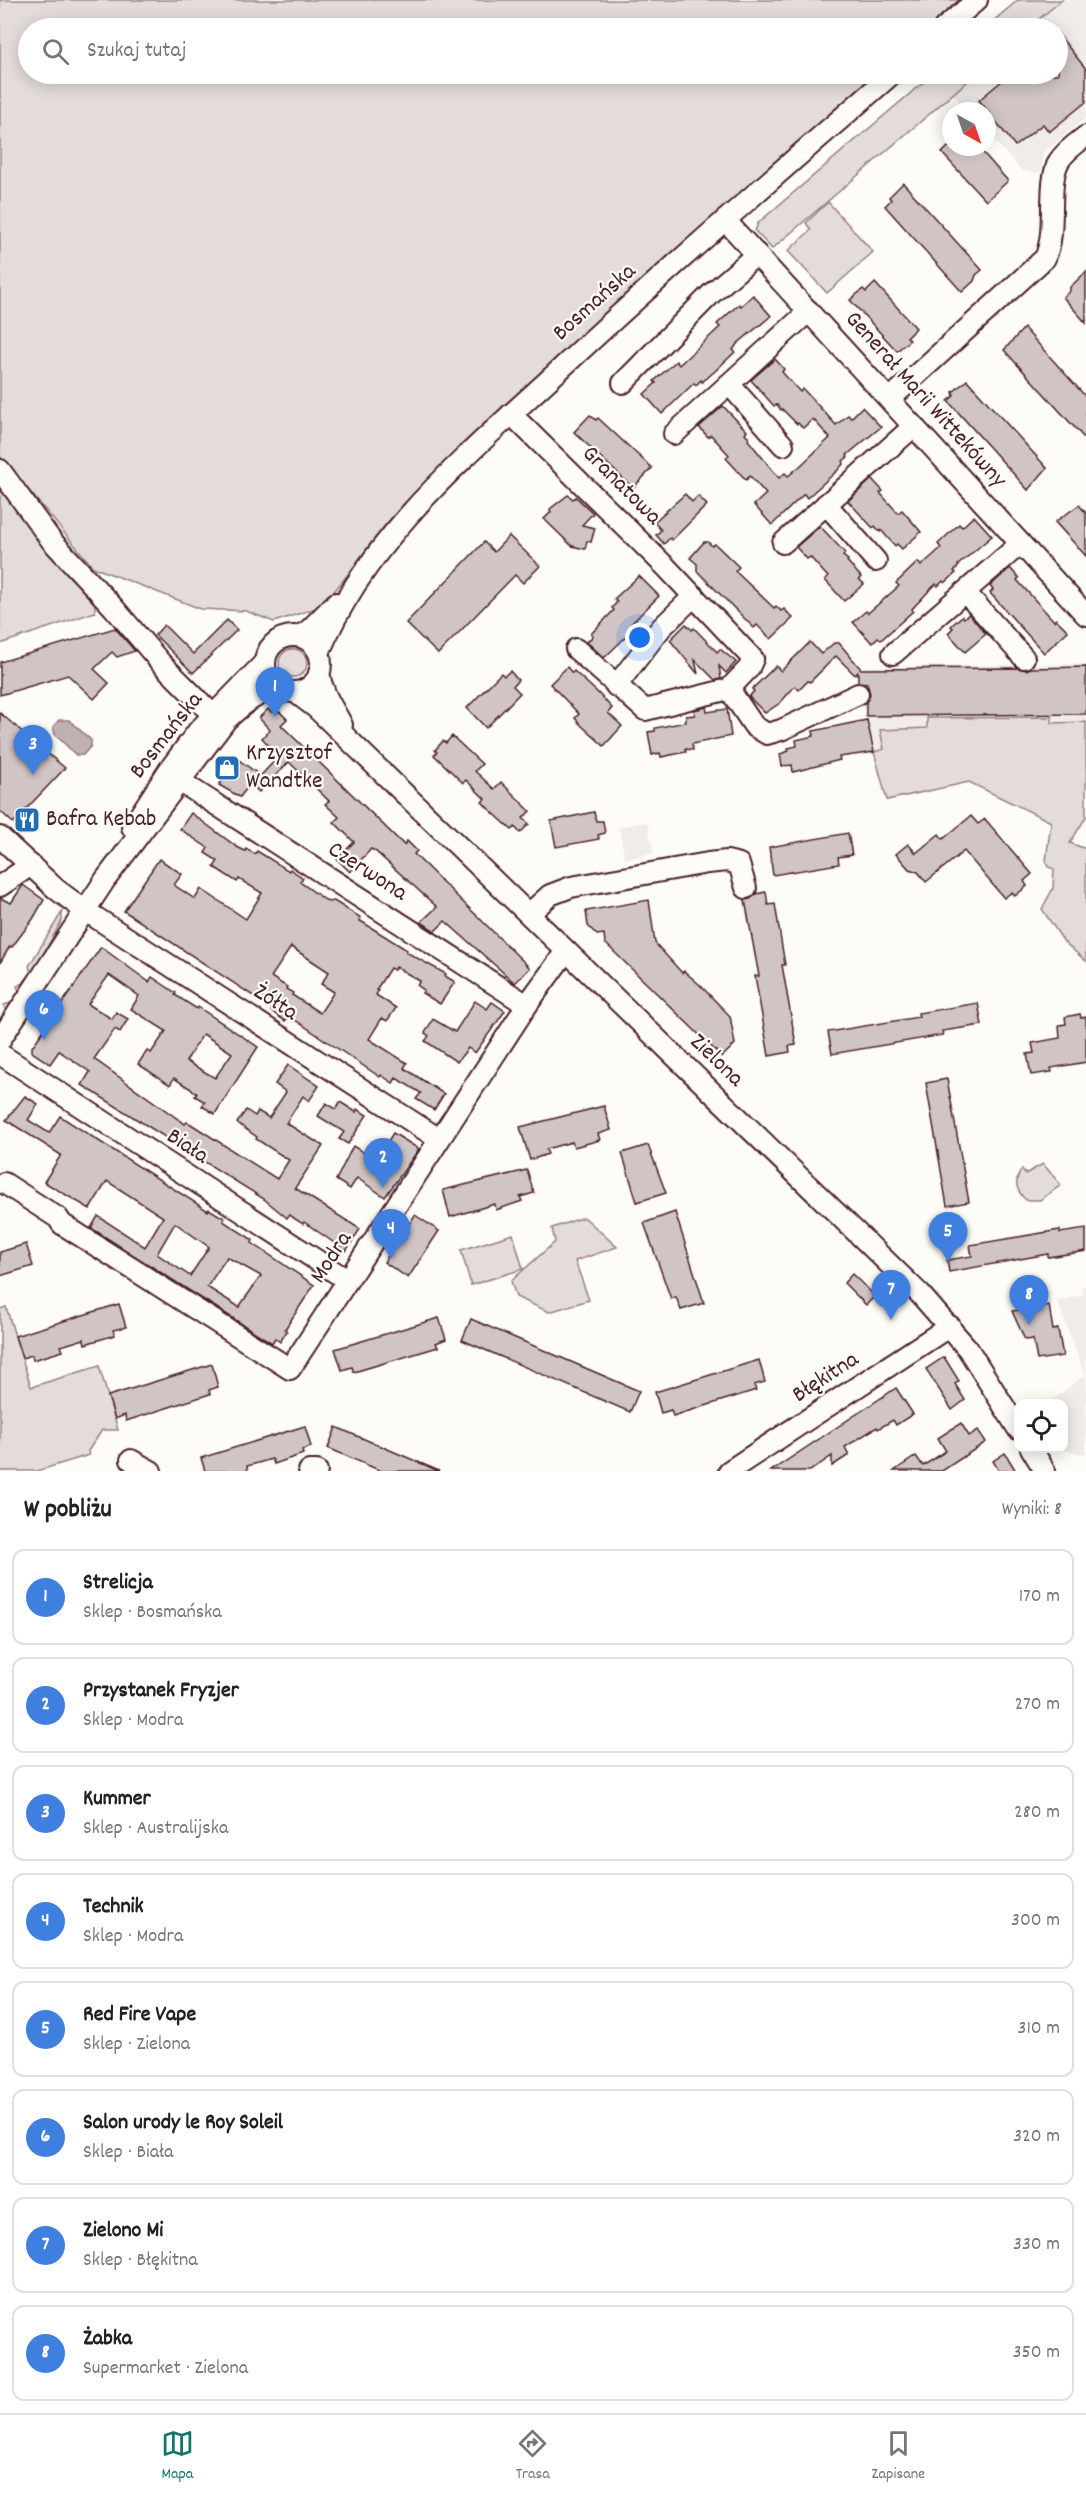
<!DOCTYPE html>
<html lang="pl">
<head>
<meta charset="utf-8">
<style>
  body { margin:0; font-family:Dekko,sans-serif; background:#f6f6f6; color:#222 }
  .controls { position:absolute; right:18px; bottom:18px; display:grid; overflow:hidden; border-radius:12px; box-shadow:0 3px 15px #0003 }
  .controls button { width:54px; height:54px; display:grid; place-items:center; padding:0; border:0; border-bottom:2px solid #e0e0e0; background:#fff; color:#222; font:30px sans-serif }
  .compass { position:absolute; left:942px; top:102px; width:54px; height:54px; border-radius:50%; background:#fff; box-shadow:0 3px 15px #0003; rotate:140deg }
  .you { position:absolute; left:640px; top:638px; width:21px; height:21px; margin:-15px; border:4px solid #fff; border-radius:50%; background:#1a73e8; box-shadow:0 0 0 9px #1a73e833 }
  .badge { display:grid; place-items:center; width:39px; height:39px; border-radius:50%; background:#0f766e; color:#fff; font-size:20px; font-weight:700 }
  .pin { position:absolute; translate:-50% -50px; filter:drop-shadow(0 2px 3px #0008) }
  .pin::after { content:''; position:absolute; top:32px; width:21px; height:18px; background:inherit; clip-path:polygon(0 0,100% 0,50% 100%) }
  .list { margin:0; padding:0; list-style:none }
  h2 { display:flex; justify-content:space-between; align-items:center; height:78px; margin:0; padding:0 24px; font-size:26px }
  h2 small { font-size:20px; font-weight:400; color:#767676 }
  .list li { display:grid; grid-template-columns:39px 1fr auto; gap:18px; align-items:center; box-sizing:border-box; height:96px; margin:0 12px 12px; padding:0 12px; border:2px solid #e0e0e0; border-radius:12px }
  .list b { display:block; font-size:22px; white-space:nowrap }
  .list p { margin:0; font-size:20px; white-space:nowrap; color:#767676 }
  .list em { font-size:20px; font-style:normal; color:#767676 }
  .icon { flex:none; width:33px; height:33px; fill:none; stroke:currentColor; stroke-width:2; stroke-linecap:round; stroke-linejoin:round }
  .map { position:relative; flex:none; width:1086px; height:1471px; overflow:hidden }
  .search { position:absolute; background:#fff; box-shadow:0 3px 15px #0003; left:18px; right:18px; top:18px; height:66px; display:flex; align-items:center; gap:15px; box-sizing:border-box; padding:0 21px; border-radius:33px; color:#767676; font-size:22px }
  .sheet { height:942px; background:#fff }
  nav { display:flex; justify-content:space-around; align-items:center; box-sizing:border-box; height:84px; border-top:2px solid #e0e0e0; background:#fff; font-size:16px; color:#767676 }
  nav a { display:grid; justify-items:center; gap:3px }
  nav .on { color:#0f766e }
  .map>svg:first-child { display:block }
  .built { fill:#f0ece8 }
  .green { fill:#e3dcda; stroke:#967e82; stroke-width:1.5 }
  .water { fill:#c0b1b1; stroke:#91777b; stroke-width:1.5 }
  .building { fill:#d0c5c4; stroke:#4a1f2b; stroke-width:1.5; fill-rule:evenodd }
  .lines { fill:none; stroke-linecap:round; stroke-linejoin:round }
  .minor-casing { stroke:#4a1f2b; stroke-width:24 }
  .minor { stroke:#fdfcf7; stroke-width:20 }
  .labels { text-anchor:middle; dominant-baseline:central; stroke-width:4.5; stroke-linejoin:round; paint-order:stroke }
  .street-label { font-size:24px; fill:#4a1f2b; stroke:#fdfcf7 }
  .poi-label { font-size:24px; fill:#4a1f2b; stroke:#fdfcf7; text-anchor:start }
</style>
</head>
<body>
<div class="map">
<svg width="1086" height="1471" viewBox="0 0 1086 1471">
  <rect width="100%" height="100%" fill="#fdfcf7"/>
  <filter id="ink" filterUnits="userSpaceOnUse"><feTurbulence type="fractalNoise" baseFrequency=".0167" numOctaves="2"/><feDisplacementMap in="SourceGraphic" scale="12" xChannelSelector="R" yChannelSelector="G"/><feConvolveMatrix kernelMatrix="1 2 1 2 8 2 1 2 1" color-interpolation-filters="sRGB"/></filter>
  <g filter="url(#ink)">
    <g class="built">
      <path d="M1062 0H1086V118L1043 153 1041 173 1022 171 987 132V111H968L953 94 976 74H1058V28H1028Z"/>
      <path d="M1086 664V722L1052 723V717L928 718V728L880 730 884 750 874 752 857 687 858 669 864 667Z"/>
      <path d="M647 822 654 853 625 859 619 827Z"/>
      <path d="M1083 1286H1086V1454L1058 1449 1064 1448V1404L1048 1403 1085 1375 1057 1301 1083 1295Z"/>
    </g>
    <g class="green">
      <path d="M0 0H964L933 28H28V74H883L414 494 322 606 274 622 246 611 201 609 93 567 0 456Z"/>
      <path d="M1018 0H1062L1028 28H985Z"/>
      <path d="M933 74H976L772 249 755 231 758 223Z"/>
      <path d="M828 202 873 252 827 293 788 251 811 230 806 223Z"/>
      <path d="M0 483 95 602V612L0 644Z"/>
      <circle cx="293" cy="663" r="14"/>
      <path d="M1052 717V723L1086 722V817L1070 843 1086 849V961L1064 942 1042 909 1053 888 1054 869 1048 867 1046 861 1051 822 969 782 887 800 874 752 884 749 880 730 927 728V718Z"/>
      <path d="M62 912V920L19 998 0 1025V1019L5 1010 4 1005 11 1003 19 991 17 986 23 983 31 973 29 966Z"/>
      <path d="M1043 1164 1061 1185 1040 1200H1026C1016 1191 1013 1181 1022 1169L1025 1174Z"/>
      <path d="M584 1217 617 1247 575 1261 589 1300 549 1312 516 1297 511 1281 555 1242 552 1228Z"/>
      <path d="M513 1234 523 1269 471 1285 461 1250Z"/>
      <path d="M6 1307 31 1387 99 1366 118 1430H102L88 1451 89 1455 37 1471H0V1309Z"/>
    </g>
    <path class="water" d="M59 720H69L91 740V746L83 755H76L55 734 53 727Z"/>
    <g class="building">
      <path d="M1058 34 1086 69V102L1049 132 1043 124 1015 146 979 100 1003 80 998 74H1058Z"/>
      <path d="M948 147H978L1008 181 986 201 942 153Z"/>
      <path d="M903 183 982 270 976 275 974 281 962 292 885 206 891 200 889 197Z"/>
      <path d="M1086 272V323L1063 297 1070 291V287Z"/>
      <path d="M875 283 916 328 907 337 910 340 897 351 850 300 863 289 866 292Z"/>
      <path d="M753 295 771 316 737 344 733 350 735 352 714 372 702 382 701 380 696 385 694 383 662 414 644 394 656 383 654 381 676 361 679 365 720 327 717 324 739 304 741 306Z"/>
      <path d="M1024 328 1086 397V440L1004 350Z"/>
      <path d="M775 359 784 369 782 372 800 392 803 389 836 425 848 415 851 418 862 407 881 427 847 455 848 457 843 461 844 463 838 470 807 498 804 494 772 525 754 505 766 494 750 476 746 480 726 458 729 455 711 435 708 437 699 427 723 406 747 431 745 433 749 438 748 440 779 478 785 473 788 476 799 467 830 438 813 419 803 428 798 423 797 424 782 409 781 410 777 405 774 406 751 380Z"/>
      <path d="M967 380 1047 468 1028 490 948 401 954 396 953 392Z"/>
      <path d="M590 415 596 420 598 418 652 468 633 488 574 432Z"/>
      <path d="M872 479 883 491 880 493 898 513 902 510 921 532 902 549 897 544 895 546 881 530 880 532 875 526 873 528 848 501Z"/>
      <path d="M685 494 692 502 698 496 707 505 672 540 670 538 664 544 656 535 661 530 654 522Z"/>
      <path d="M568 495 573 499 576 497 593 513 582 525 595 528 591 542 587 541 585 549 572 546 544 519 551 512 550 509Z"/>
      <path d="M1079 505 1086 513V556L1055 522Z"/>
      <path d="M974 516 992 536 958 565 959 566 954 571 956 573 945 583 943 581 938 586 936 584 926 594 912 609 913 611 881 640 878 637 872 643 853 622 866 611 868 613 899 586 896 583 918 562 921 566 941 548 938 544 959 524 962 527Z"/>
      <path d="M820 526 845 553 843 556 848 560 847 561 861 577 859 579 864 584 844 601 825 580 828 577 810 557 807 559 796 547Z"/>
      <path d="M509 536 540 566 523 583 515 575 438 654 406 623 484 542 494 552Z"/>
      <path d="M704 542H708L712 546 715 544 739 567 735 571 774 608 776 606 781 611 784 609 793 618 771 639 757 625 754 628 697 571V564L690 558Z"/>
      <path d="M1010 568 1019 578 1017 580 1035 600 1054 621 1056 619 1068 631 1044 653 990 593 993 590 990 586Z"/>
      <path d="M639 576 659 596 631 624 635 628 604 658 587 642 593 636 591 634 614 610 612 608 617 602 614 599Z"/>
      <path d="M969 614 986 634 965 652 948 633 953 628 951 626 962 616 964 618Z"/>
      <path d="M227 620 237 630 193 673 155 635 164 625 193 654Z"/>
      <path d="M686 624 692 630 694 628 717 652 720 649 736 662 726 673 719 666 721 679 715 680 695 660 698 674 670 640Z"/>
      <path d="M115 628 135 651 117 657 112 652 94 669 109 683 94 699 68 675 0 695V662Z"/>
      <path d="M810 642 821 654 834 643H839L861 669 1018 668 1026 670 1031 668 1086 667V714L866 716V702L870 694 867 683 858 682V672L855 675 836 656 810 682 808 681 799 690 795 686 780 703 765 713 749 697 754 691 752 689 776 666 781 671Z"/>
      <path d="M567 667 572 673 574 671 598 693 612 708 608 713 622 726 604 746 581 725 575 718 579 714 550 684Z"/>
      <path d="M510 671 518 680 513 686 520 693 486 728 467 708 501 673 504 676Z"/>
      <path d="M706 707 707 712 727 709 731 736 692 744 693 750 685 749 686 752 661 757 660 753 652 755 648 732 655 731V728L686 722V716L695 715 694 710Z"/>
      <path d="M268 709 271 712H280L287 719 281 725 404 845 407 841 417 851 414 854 530 968 515 983 445 921 435 931 421 922 437 907 375 851 371 849 350 872 337 859 354 842 334 822 339 817 325 804 329 801 289 762 259 792 252 785 279 756 262 738 270 730 259 718Z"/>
      <path d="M0 713 65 768 13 823 0 811Z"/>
      <path d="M867 720 874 752 839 757 840 760 793 772 792 765 782 766 780 754 789 751 788 748 797 746 796 740 814 736 813 731Z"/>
      <path d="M452 736 482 764 475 771 477 773 494 789 501 782 530 811 523 818 529 824 520 833 515 827 512 830 490 810 482 802 485 799 466 780 463 783 434 755 437 752 435 750 443 741 446 743Z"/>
      <path d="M232 755 258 774 240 797 219 785 227 775 221 770Z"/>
      <path d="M594 812 596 821H603L605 833 598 835 599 839 556 847 551 821Z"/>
      <path d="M191 813 237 847 245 851 246 849 255 854 257 851 289 871 290 869 303 878 300 882 328 902 334 901 361 918 359 920 407 950 406 952 446 974 445 976 455 982 440 1004 422 993 424 990 417 985 420 981 396 967 394 970 390 968 376 990 378 991 376 995 396 1008 387 1021 382 1018 369 1039 407 1063 404 1068 444 1094 434 1110 416 1099 421 1093 396 1078 393 1083 381 1075 380 1077 289 1016 285 1021 271 1011 272 1009 264 1003 124 911 159 859 182 874 174 885 195 899 201 889 246 919 262 893 239 879 237 882 214 867 218 861 205 853 208 848 180 829ZM291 947 329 972 321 984 334 992 320 1013 292 995 293 993 286 989 287 987 271 977Z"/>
      <path d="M971 816 978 824 985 819 1032 874 1024 881 1027 886 1015 896 1012 892 1004 898 964 851 926 882 918 872 909 869 896 854 908 844 916 853 939 834 943 839Z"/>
      <path d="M848 833 852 855 838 857 839 864 773 875 769 847Z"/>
      <path d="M23 885 44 900 33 919 12 947 10 946 0 963V898L11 903Z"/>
      <path d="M766 892 768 905 775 904 785 965H782L796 1045 789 1046 790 1052 769 1056 755 976H759L745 900 750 899 756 894Z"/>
      <path d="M649 900 655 943 682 973 684 971 700 985 730 1016 735 1044 722 1057 605 943 604 934 597 935 588 926 586 911Z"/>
      <path d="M101 947 149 982 152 977 176 993 175 995 197 1009 198 1007 258 1047 215 1114 202 1106 205 1102 195 1096 197 1093 174 1078 170 1085 138 1064 147 1051 151 1053 166 1031 131 1009 139 996 109 975 88 1004 112 1019 116 1012 128 1019 120 1032 115 1029 94 1059 185 1124 187 1122 191 1124 277 1179 289 1160 256 1139 257 1137 237 1123 246 1110 255 1116 258 1111 269 1118 286 1092 275 1084 288 1065 319 1086 309 1101 303 1096 286 1123 323 1146 295 1188 360 1229 346 1251 304 1222 303 1224 289 1215 287 1218 264 1199 82 1085 90 1072 59 1051 50 1064 32 1052V1047ZM203 1034 232 1053 215 1078 186 1061Z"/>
      <path d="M475 1001 487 1009 492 1002 505 1011 475 1053 468 1048 457 1062 425 1041 429 1036 425 1033 433 1019 455 1032Z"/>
      <path d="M978 1003 982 1025 942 1031 943 1035 832 1054 828 1032 919 1017 918 1013Z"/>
      <path d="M1080 1014 1081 1018 1086 1017V1062L1051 1068 1052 1072 1031 1075 1027 1054 1034 1053 1032 1043 1060 1038 1059 1025 1066 1024 1065 1017Z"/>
      <path d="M947 1079 969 1202 947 1206 926 1083Z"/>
      <path d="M25 1096 38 1104 28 1120 49 1133 60 1116 208 1211 209 1209 224 1218 223 1221 253 1240 252 1243 314 1285 285 1329 287 1331 280 1342 275 1338 272 1343 91 1228 98 1216 145 1247 163 1217 107 1181 90 1209 44 1182 61 1155 6 1120ZM175 1223 209 1247 190 1276 157 1254ZM227 1257 261 1276 239 1307 207 1287Z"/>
      <path d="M340 1102 356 1112 357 1109 367 1115 348 1144 339 1139 344 1132 318 1116 326 1103 336 1109Z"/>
      <path d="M604 1106 611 1130 598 1134 600 1140 574 1147 572 1142 546 1149 548 1154 530 1160 520 1127Z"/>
      <path d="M393 1133 419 1149 385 1197 357 1178 350 1189 336 1180 353 1146 376 1160Z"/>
      <path d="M648 1145 666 1193 637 1202 622 1153Z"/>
      <path d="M527 1170 534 1193 520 1197 522 1201 496 1210 495 1204 450 1217 443 1190Z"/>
      <path d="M675 1212 704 1303 681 1310 676 1297 671 1299 644 1223Z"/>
      <path d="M415 1215 439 1231 408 1278 384 1262Z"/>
      <path d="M1086 1229V1251L1048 1257V1254L949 1272 947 1260 972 1256 970 1245 1060 1230V1233Z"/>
      <path d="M26 1244 33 1266 0 1276V1252Z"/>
      <path d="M852 1274 875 1296 866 1305 844 1283Z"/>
      <path d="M119 1304 126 1327 113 1330 115 1335 85 1344 84 1339 61 1346 63 1351 33 1360 32 1355 22 1358 15 1336Z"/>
      <path d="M1049 1305 1053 1330 1058 1329 1063 1356 1037 1360 1033 1339 1025 1340 1012 1311Z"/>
      <path d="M439 1318 446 1339 436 1343 438 1347 354 1372 352 1367 342 1370 335 1349Z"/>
      <path d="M471 1319 639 1391 630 1412 462 1340Z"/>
      <path d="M944 1357 959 1381 955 1384 965 1400 952 1410 926 1369Z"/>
      <path d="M759 1360 765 1382 754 1385 756 1390 673 1416 671 1410 661 1413 655 1392Z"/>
      <path d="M212 1364 218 1387 209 1390 210 1394 126 1421 125 1415 115 1419 108 1396Z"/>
      <path d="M896 1388 913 1414 896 1425 893 1420 878 1429 877 1427 845 1447 849 1455 832 1466V1456L810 1471H771Z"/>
      <path d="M961 1423 969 1436 978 1430 986 1442 942 1471H894L916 1456 923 1466 946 1451 938 1438Z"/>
      <path d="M305 1426 311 1447 302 1450 303 1454 274 1464 272 1459 247 1466 248 1471H205L201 1458Z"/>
      <path d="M336 1427 439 1471H381L328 1448Z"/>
      <path d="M1005 1453 1016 1471H999L993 1461Z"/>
    </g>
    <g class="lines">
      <g class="minor-casing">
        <g id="minor">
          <path d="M944 28 977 0"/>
          <path d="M725 220 1086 615"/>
          <path d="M623 383 712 293 757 254"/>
          <path d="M729 384 783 445"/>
          <path d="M890 399 1045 258C1058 230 1046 185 1059 161 1065 151 1077 143 1086 136"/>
          <path d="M511 414 667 568 753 659 749 668 729 689 645 710 576 649"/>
          <path d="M674 434 809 311"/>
          <path d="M0 470 51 540 114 608 161 663 212 714"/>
          <path d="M826 504 876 561"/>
          <path d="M783 543 914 426"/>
          <path d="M965 592 1024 658"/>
          <circle cx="293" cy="664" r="28"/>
          <path d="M298 636 307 632 336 603"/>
          <path d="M319 653C367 538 464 458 554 375 664 272 779 173 892 74"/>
          <path d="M893 654 1020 544"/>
          <path d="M319 673C322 693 333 708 342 725"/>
          <path d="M616 686 661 628 694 596"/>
          <path d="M729 689 754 726 767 734 781 730 858 694"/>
          <path d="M295 692 316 708 920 1294 968 1349 1018 1429"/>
          <path d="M181 782 527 1005"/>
          <path d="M132 827 169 770 198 731 264 663"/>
          <path d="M0 837 56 889 84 910 439 1139"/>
          <path d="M0 886 31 865"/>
          <path d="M529 914 550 895 571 887 708 863 727 861 739 864 746 888"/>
          <path d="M0 1040 105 880 226 720C241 706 259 690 280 689"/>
          <path d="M0 1054 347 1280"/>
          <path d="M4 1183 58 1218 62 1224 290 1369 527 1005 566 951"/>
          <path d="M1031 1448 1045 1471"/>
          <path d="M131 1460 151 1471"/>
          <path d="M309 1471H317"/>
          <path d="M729 1471 950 1326"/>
        </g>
      </g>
      <use href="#minor" class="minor"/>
    </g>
  </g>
  <defs>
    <g id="shop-square" transform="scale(1.35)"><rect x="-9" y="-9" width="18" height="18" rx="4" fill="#1f6fb2" stroke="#fdfcf7"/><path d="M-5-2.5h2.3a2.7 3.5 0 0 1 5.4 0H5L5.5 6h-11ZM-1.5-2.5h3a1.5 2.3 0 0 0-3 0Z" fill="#fff"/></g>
    <g id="restaurant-square" transform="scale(1.35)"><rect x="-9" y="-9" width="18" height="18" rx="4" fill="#1f6fb2" stroke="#fdfcf7"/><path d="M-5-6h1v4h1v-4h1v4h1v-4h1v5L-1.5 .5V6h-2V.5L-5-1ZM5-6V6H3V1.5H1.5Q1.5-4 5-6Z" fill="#fff"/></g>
  </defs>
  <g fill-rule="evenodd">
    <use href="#shop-square" x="227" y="768"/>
    <use href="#restaurant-square" x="27" y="820"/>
  </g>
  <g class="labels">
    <g class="street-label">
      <text transform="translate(595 303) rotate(-42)">Bosmańska</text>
      <text transform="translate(925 400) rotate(48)">Generał Marii Wittekówny</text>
      <text transform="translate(621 486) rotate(45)">Granatowa</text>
      <text transform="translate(167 736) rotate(-52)">Bosmańska</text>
      <text transform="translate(367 872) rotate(33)">Czerwona</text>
      <text transform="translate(275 1003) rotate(33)">Żółta</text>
      <text transform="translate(716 1061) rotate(44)">Zielona</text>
      <text transform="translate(187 1147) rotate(33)">Biała</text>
      <text transform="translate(332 1258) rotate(-57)">Modra</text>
      <text transform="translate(826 1378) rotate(-33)">Błękitna</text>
    </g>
    <g class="poi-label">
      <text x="246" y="754">Krzysztof<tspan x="246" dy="28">Wandtke</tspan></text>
      <text x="46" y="820">Bafra Kebab</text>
    </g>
  </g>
</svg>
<div class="controls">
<button><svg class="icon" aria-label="locate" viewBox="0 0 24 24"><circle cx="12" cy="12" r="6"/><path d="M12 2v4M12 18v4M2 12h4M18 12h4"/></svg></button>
</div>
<svg class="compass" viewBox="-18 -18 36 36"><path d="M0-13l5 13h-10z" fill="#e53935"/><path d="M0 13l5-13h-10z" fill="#767676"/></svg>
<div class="you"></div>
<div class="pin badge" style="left:275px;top:717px;background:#3f7fe0">1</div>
<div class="pin badge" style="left:383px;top:1188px;background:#3f7fe0">2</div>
<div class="pin badge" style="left:33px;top:775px;background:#3f7fe0">3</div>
<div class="pin badge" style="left:391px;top:1259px;background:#3f7fe0">4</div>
<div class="pin badge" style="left:948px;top:1262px;background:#3f7fe0">5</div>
<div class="pin badge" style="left:44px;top:1040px;background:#3f7fe0">6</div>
<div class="pin badge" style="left:891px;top:1320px;background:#3f7fe0">7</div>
<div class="pin badge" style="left:1029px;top:1325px;background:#3f7fe0">8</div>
<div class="search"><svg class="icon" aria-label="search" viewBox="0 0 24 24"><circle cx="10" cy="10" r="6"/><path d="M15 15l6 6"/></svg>Szukaj tutaj</div>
</div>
<section class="sheet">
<h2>W pobliżu<small>Wyniki: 8</small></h2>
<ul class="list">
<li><span class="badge" style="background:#3f7fe0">1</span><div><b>Strelicja</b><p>Sklep · Bosmańska</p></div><em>170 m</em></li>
<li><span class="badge" style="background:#3f7fe0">2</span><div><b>Przystanek Fryzjer</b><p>Sklep · Modra</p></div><em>270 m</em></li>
<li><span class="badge" style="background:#3f7fe0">3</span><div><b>Kummer</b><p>Sklep · Australijska</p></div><em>280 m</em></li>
<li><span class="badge" style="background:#3f7fe0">4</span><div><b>Technik</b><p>Sklep · Modra</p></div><em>300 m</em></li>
<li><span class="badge" style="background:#3f7fe0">5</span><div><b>Red Fire Vape</b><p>Sklep · Zielona</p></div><em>310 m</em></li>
<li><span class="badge" style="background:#3f7fe0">6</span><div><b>Salon urody le Roy Soleil</b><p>Sklep · Biała</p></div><em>320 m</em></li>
<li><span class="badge" style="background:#3f7fe0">7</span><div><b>Zielono Mi</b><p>Sklep · Błękitna</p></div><em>330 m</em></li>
<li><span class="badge" style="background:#3f7fe0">8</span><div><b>Żabka</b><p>Supermarket · Zielona</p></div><em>350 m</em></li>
</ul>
</section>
<nav>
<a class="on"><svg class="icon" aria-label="map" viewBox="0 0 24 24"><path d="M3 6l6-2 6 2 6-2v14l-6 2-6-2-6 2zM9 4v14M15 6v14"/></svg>Mapa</a>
<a><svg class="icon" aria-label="directions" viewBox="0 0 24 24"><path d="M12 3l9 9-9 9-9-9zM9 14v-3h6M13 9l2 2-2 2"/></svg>Trasa</a>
<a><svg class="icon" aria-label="saved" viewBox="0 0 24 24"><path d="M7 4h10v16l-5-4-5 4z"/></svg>Zapisane</a>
</nav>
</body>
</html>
